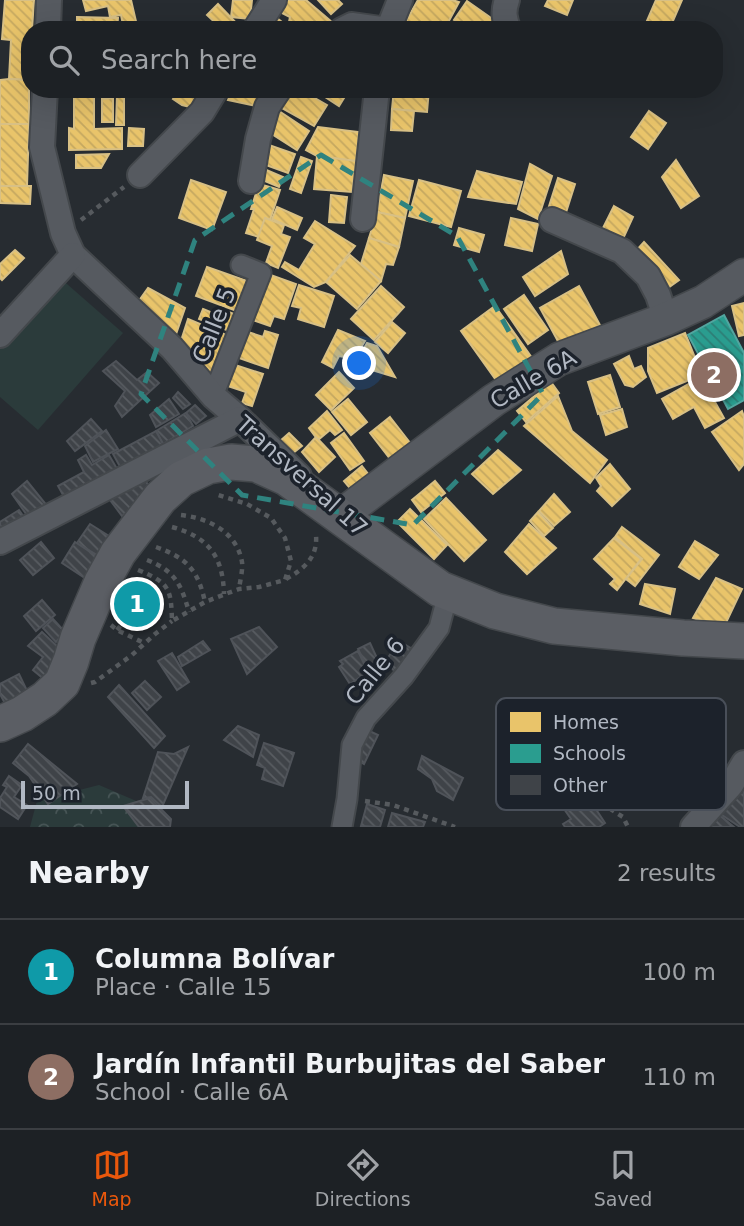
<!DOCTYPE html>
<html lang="en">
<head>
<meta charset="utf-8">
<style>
  body { margin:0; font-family:"DejaVu Sans",sans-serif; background:#2a2e32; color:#f1f3f6 }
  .scale { position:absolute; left:21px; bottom:18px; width:168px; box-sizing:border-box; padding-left:7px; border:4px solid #b1b8c3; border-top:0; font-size:19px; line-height:24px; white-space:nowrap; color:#b1b8c3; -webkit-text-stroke:5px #1c222b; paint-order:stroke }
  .you { position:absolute; left:360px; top:364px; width:24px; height:24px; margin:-18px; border:5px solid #fff; border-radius:50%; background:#1a73e8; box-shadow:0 0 0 10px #1a73e833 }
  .badge { display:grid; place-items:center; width:46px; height:46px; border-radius:50%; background:#ea580c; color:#fff; font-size:23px; font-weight:700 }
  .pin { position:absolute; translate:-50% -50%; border:4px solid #fff; box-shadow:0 2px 7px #0006 }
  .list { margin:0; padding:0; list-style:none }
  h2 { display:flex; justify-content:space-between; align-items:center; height:91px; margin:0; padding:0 28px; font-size:30px }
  h2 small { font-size:23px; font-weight:400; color:#a0a3a7 }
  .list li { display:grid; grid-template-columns:46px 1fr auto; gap:21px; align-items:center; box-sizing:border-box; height:105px; padding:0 28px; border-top:2px solid #3b3e42 }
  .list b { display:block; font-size:26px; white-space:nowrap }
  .list p { margin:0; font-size:23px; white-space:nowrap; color:#a0a3a7 }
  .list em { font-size:23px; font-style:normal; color:#a0a3a7 }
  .icon { flex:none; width:38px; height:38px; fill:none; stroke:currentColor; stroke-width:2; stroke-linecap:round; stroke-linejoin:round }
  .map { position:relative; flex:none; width:744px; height:827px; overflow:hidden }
  .search { position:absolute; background:#1d2125; box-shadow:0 7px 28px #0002; left:21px; right:21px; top:21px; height:77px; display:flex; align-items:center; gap:18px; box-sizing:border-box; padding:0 24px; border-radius:28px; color:#a0a3a7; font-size:26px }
  .sheet { height:301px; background:#1d2125 }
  nav { display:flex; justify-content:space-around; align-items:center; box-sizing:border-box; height:98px; border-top:2px solid #3b3e42; background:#1d2125; font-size:19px; color:#a0a3a7 }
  nav a { display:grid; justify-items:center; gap:4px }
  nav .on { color:#ea580c }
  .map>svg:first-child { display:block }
  .green { fill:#2b3b3b }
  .forest { fill:url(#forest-crowns) }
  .homes { fill:url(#homes-back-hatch); stroke:#d8c085; stroke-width:2 }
  .schools { fill:url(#schools-back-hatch); stroke:#52a59f; stroke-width:2 }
  .building { fill:url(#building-back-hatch); stroke:#4f5359; stroke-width:2 }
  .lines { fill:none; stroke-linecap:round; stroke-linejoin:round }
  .pedestrian-casing { stroke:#44484c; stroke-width:23 }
  .minor-casing { stroke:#44484c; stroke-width:28 }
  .tertiary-casing { stroke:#44484c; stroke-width:35 }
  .secondary-casing { stroke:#44484c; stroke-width:38 }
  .path { stroke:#565a5e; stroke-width:4.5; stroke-dasharray:5 5; stroke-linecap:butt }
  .pedestrian { stroke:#565a60; stroke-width:19 }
  .minor { stroke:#565a60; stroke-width:24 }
  .tertiary { stroke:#565a60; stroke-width:32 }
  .secondary { stroke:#5b5e64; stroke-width:35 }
  .marked { fill:none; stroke:#2f837f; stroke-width:5; stroke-dasharray:14 9; stroke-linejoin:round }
  .labels { text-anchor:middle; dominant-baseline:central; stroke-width:7; stroke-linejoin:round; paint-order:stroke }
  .street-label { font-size:23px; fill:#b1b8c3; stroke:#1c222b }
  .key { fill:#1c222b; stroke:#494f59; stroke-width:2 }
  .key-label { font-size:19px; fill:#b1b8c3 }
</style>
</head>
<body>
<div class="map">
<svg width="744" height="827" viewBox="0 0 744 827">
  <defs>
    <pattern id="forest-crowns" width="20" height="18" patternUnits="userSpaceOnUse" patternTransform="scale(1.75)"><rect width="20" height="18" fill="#2b3b3b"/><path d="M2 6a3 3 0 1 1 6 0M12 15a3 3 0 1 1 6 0" fill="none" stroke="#475556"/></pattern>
    <pattern id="homes-back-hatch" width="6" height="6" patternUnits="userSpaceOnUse" patternTransform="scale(1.75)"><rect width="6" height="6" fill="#e9c46a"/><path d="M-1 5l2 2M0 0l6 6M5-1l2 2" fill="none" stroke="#c5a860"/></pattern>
    <pattern id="schools-back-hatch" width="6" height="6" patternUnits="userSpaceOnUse" patternTransform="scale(1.75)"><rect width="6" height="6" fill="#2a9d8f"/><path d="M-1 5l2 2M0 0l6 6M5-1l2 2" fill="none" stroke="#2d7e76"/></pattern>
    <pattern id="building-back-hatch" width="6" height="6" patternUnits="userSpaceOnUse" patternTransform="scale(1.75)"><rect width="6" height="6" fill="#3f4348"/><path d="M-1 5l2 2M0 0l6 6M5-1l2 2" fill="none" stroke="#585c61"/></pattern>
  </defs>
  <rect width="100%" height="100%" fill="#272c31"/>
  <path class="green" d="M59 277 123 333 38 430 0 397V344Z"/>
  <path class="forest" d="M99 785 157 810 146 827H30L37 801Z"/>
  <g class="homes">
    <path d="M5 0H34L32 30H30L29 80 9 79 11 40 2 39Z"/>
    <path d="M83 0H131L138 30H124L121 15 110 17 108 6 86 11Z"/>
    <path d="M233 0H252L250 19 231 17Z"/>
    <path d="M285 0H306L332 22 325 30H298L289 22 290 17 280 12Z"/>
    <path d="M318 0H338L342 4 331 14Z"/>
    <path d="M418 0H452L459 2 444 30H401Z"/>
    <path d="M548 0H573L567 15 545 6Z"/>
    <path d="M656 0H682L669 30H643Z"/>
    <path d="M467 1 494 20 488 30H454L459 23 454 20Z"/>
    <path d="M218 4 243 30H223L207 15Z"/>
    <path d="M77 17 118 18 117 30H77Z"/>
    <path d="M277 18 292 30H268Z"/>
    <path d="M9 79 29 80V124H0V80Z"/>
    <path d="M74 89H109V93L94 94V129L122 128V149L69 150V128L74 129Z"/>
    <path d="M180 89H209L206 111 182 105 173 99Z"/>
    <path d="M233 89H270L261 107 228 100Z"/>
    <path d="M293 89H299L327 105 314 126 282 108Z"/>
    <path d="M313 89H347L349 90 339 106Z"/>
    <path d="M394 89H429L427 112 392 109Z"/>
    <path d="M117 95H124V125H116Z"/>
    <path d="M113 98V122H102V99Z"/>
    <path d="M392 109 414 111 412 131 391 130Z"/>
    <path d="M279 111 309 131 297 150 267 131Z"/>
    <path d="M649 111 666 123 648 149 631 137Z"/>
    <path d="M0 124H29L27 186H0Z"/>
    <path d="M318 127 359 132 356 161 317 156 306 150Z"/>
    <path d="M129 128 144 129 143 146H128Z"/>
    <path d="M266 144 295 154 288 173 260 163Z"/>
    <path d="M109 154 101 168H76V155Z"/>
    <path d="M317 156 356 161 352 192 314 189Z"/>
    <path d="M301 157 312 161 301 193 290 189Z"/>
    <path d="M676 160 699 196 681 208 662 177Z"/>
    <path d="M530 164 552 176 538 219 518 209Z"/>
    <path d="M264 169 283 177 279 187 260 179Z"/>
    <path d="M477 171 522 182 516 204 468 197Z"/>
    <path d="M384 175 413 181 405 218 377 212Z"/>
    <path d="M558 178 575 184 562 225 545 219Z"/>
    <path d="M191 180 226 192 212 230 179 218Z"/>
    <path d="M419 180 461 191 451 227 409 216Z"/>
    <path d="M259 184 280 190 270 220 265 218 259 237 246 233 254 209H251Z"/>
    <path d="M0 186H31L30 204 0 203Z"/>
    <path d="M331 195 347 197 344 223 329 222Z"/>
    <path d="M614 206 633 217 622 241 601 232Z"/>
    <path d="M277 207 302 218 297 230 272 219Z"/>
    <path d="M377 212 405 218 399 247 369 238Z"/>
    <path d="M265 218 284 225 281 234 290 237 278 268 266 263 272 246 257 240Z"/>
    <path d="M511 218 538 224 532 251 505 245Z"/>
    <path d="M315 221 355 246 326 282 314 287 282 267 285 262 299 270 315 244 304 238Z"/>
    <path d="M459 228 484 235 479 252 454 245Z"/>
    <path d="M369 238 399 247 393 265 386 264 381 281 361 264Z"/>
    <path d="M644 242 679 280 654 298 625 263Z"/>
    <path d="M15 250 24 258 2 280 0 278V264Z"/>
    <path d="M561 251 568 274 535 296 523 277Z"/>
    <path d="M350 255 381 281 357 309 326 282Z"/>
    <path d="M207 267 253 283 242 313 196 296Z"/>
    <path d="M265 273 296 284 284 319 274 316 270 326 250 319Z"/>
    <path d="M299 285 334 296 324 327 298 319 301 308 292 306Z"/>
    <path d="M381 286 404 307 374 340 351 319Z"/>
    <path d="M579 286 600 325 561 347 540 308Z"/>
    <path d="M148 288 185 308 173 343 136 305Z"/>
    <path d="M524 295 548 330 528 344 504 309Z"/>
    <path d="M744 303V335L739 336 732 306Z"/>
    <path d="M495 306 535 362 501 387 461 331Z"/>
    <path d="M203 309 220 316 223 310 240 316 234 333 199 319Z"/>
    <path d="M188 319 231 337 211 379 179 347Z"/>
    <path d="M392 322 405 333 388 353 375 342Z"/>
    <path d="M338 330 365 341 354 359 339 356 333 368 322 362Z"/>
    <path d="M245 331 263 337 265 331 278 335 268 368 236 357Z"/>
    <path d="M685 333 702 375 657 393 648 371V348Z"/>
    <path d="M367 343 377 346 395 377 355 365Z"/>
    <path d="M629 356 634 369 641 366 646 377 633 387 625 385 614 364Z"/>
    <path d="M232 364 263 374 252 406 242 403 246 392 225 385Z"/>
    <path d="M339 372 354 388 331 410 316 395Z"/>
    <path d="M610 375 620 407 598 414 588 382Z"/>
    <path d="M701 377 724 418 705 428 694 407 673 419 662 399Z"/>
    <path d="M551 382 559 393 526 422 517 411Z"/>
    <path d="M558 396 572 431 607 460 590 483 524 426Z"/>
    <path d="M348 399 367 422 351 435 332 412Z"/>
    <path d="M622 409 627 427 606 435 600 415Z"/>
    <path d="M327 411 342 430 335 435 330 430 318 440 309 428Z"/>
    <path d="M742 411 744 417V464L739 470 712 432Z"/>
    <path d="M390 417 411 444 391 460 370 433Z"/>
    <path d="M289 433 302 446 292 454 280 441Z"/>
    <path d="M344 433 364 461 350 470 331 443Z"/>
    <path d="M316 437 335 457 319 472 302 452Z"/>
    <path d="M498 450 521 470 493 494 472 474Z"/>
    <path d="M610 464 630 489 612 506 597 491 601 486 596 478Z"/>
    <path d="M362 466 373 480 355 494 344 481Z"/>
    <path d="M435 481 445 493 421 512 412 500Z"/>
    <path d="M554 494 570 512 554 526 539 511Z"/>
    <path d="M446 498 486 540 464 561 424 519Z"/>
    <path d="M410 509 447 545 434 559 397 522Z"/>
    <path d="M538 512 553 528 544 536 530 521Z"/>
    <path d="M529 524 556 548 527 574 505 552Z"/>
    <path d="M622 527 659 555 635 586 626 579 642 559 615 537Z"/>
    <path d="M614 538 641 559 617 590 610 584 615 579 594 559Z"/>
    <path d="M695 541 718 555 699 579 679 567Z"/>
    <path d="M716 578 742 589 723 629 693 618Z"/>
    <path d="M645 584 675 589 670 614 640 604Z"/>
  </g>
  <path class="schools" d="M724 315 744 353V400L728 409 688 335Z"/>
  <g class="building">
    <path d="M116 361 137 380 147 372 159 383 122 417 115 406 125 391 103 371Z"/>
    <path d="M178 392 190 404 183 409 173 398Z"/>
    <path d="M169 399 179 414 156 427 150 415Z"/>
    <path d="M195 405 206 416 196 424 186 413Z"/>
    <path d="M186 413 193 426 163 444 156 431Z"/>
    <path d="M91 419 102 431 75 451 67 441Z"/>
    <path d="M106 430 118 449 93 462 85 446Z"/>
    <path d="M156 431 163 444 123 472 113 454Z"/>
    <path d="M86 455 92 465 109 455 120 474 68 504 58 486 84 472 78 460Z"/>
    <path d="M142 476 154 493 122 516 110 500Z"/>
    <path d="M27 481 48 507 29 518 12 494Z"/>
    <path d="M19 510 28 523 0 530V522Z"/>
    <path d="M90 524 109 536 97 555 77 543Z"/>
    <path d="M41 542 54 558 33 575 20 560Z"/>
    <path d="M75 542 101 559 88 580 62 563Z"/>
    <path d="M42 600 55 615 36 631 24 616Z"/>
    <path d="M53 619 65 632 56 642 43 628Z"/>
    <path d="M259 627 277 647 247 674 231 639Z"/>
    <path d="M42 632 61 650 46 681 33 670 43 657 28 646Z"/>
    <path d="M394 638 414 650 395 672 386 661 393 650 388 646Z"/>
    <path d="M203 641 210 650 182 666 178 657Z"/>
    <path d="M370 643 382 669 371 675 358 649Z"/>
    <path d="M358 651 368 672 350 684 339 667 343 664 340 661Z"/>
    <path d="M172 653 189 682 177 690 158 661Z"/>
    <path d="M19 674 31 699 9 711 0 694V684Z"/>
    <path d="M145 681 161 697 147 710 132 693Z"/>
    <path d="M119 685 165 736 154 748 108 697Z"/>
    <path d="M238 726 259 735 253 757 224 740Z"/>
    <path d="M365 729 378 735 364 764 351 756Z"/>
    <path d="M264 743 294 753 283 786 262 779 265 768 257 765Z"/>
    <path d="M28 744 77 784 48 804 29 776 13 763Z"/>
    <path d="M188 747 162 807 151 797 143 798 158 752 174 754Z"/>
    <path d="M422 756 463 778 453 800 437 791 432 779 418 769Z"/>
    <path d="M9 776 22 785 14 797 27 805 18 819 0 807V798L7 787 3 785Z"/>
    <path d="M744 784V827H740L719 813Z"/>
    <path d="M584 791 605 823 599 827H565L563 824 571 819 562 806Z"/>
    <path d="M150 798 171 819 170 827H139L123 806Z"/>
    <path d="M367 804 385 810 380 827 361 826Z"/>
    <path d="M392 813 425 822 423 827H388Z"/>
    <path d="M717 813 734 827H705Z"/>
  </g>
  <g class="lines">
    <g class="pedestrian-casing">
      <g id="pedestrian">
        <path d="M213 396 261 273 241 265"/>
        <path d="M342 827 347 799 352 745 366 718 404 676 439 628 445 605 440 589"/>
      </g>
    </g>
    <g class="minor-casing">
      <g id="minor">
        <path d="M507 0C503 11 504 19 509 30"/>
        <path d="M48 30 49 0"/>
        <path d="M255 30 274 0"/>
        <path d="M342 30 352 25 388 30"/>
        <path d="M388 30 400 0"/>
        <path d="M45 89 42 147 63 233 73 255 172 348 213 396 240 419 299 476"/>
        <path d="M140 175 202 112 216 89"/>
        <path d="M251 181 258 139 267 107 279 89"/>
        <path d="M363 219 377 89"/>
        <path d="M552 220 622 251 648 276 658 295 666 319"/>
        <path d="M0 335 73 255"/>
        <path d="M0 542 240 419"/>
        <path d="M693 827 731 785 744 763"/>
      </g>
    </g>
    <g class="tertiary-casing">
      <path id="tertiary" d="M340 516 494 400 559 359 666 319 703 302 744 275"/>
    </g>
    <g class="secondary-casing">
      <path id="secondary" d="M0 724 22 714 45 699 62 683 71 661 78 638 102 582 118 553 160 498 181 479 208 466 231 462 256 464 287 478 440 589 495 611 554 626 683 638 744 641"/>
    </g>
    <g class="path">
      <path d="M81 220 124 187"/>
      <path d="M181 515C208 518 237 532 242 562 243 570 240 581 239 589"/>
      <path d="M172 527C209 537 223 557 224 594"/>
      <path d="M156 547C187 558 198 570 205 602"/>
      <path d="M147 560C175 571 181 584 189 612"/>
      <path d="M138 570C170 583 171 589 172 621L205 602 228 593 239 589 259 587 285 580 291 561 285 538 271 518 247 504 215 494"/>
      <path d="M286 579C304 569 318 557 316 535"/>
      <path d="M111 625 117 630 144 643"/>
      <path d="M117 630 123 623"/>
      <path d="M91 683 95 682 132 655 155 634 172 621"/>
      <path d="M593 798 623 817 628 827"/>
      <path d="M365 801 393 805 455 827"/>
    </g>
    <use href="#pedestrian" class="pedestrian"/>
    <use href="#minor" class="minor"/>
    <use href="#tertiary" class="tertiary"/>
    <use href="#secondary" class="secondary"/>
  </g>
  <path class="marked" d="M321 155 457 236 543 394 413 525 242 495 141 394 195 240Z"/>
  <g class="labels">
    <g class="street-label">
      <text transform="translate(214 325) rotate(-68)">Calle 5</text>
      <text transform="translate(533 379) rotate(-30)">Calle 6A</text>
      <text transform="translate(302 476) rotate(42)">Transversal 17</text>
      <text transform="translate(375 671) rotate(-51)">Calle 6</text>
    </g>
  </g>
  <rect x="496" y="698" width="230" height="112" rx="10" class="key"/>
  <rect x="510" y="712" width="31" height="20" fill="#e9c46a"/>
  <rect x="510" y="744" width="31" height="19" fill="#2a9d8f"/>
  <rect x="510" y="775" width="31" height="20" fill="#3f4348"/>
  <g class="key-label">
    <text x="553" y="729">Homes</text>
    <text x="553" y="760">Schools</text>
    <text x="553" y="792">Other</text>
  </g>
</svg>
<div class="scale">50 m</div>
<div class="you"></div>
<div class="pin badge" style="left:137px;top:604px;background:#0f9aa8">1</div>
<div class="pin badge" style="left:714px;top:375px;background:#8d6e63">2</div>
<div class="search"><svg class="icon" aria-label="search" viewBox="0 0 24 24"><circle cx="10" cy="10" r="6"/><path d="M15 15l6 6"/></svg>Search here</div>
</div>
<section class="sheet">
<h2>Nearby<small>2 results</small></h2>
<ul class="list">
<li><span class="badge" style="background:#0f9aa8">1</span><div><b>Columna Bolívar</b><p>Place · Calle 15</p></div><em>100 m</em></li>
<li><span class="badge" style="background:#8d6e63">2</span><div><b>Jardín Infantil Burbujitas del Saber</b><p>School · Calle 6A</p></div><em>110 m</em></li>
</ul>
</section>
<nav>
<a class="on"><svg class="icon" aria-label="map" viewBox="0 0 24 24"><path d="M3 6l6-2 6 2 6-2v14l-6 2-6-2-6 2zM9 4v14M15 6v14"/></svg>Map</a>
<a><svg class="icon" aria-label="directions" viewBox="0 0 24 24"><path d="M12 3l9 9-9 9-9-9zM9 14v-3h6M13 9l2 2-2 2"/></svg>Directions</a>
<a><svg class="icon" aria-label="saved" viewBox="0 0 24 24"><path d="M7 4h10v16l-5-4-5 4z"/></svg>Saved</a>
</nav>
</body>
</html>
